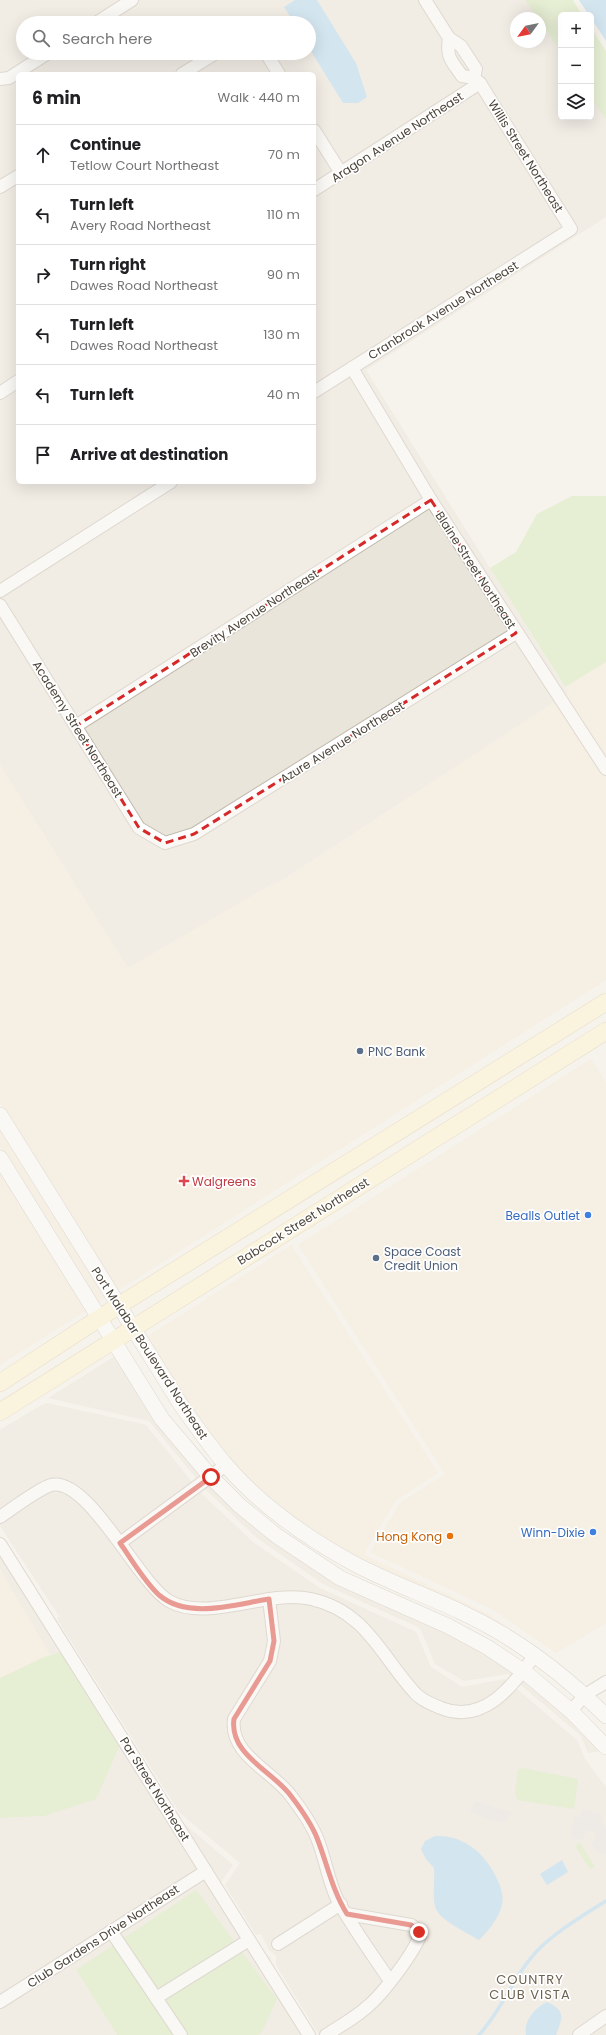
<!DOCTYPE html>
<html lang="en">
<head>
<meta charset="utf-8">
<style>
  body { margin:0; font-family:Poppins,sans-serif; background:#f6f6f6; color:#202124 }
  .controls { position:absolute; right:12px; top:12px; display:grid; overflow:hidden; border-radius:6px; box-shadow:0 4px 16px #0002 }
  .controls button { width:36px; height:36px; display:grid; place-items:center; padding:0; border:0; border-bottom:1px solid #e0e0e0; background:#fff; color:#202124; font:20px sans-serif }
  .compass { position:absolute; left:510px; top:12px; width:36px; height:36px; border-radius:50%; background:#fff; box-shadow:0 4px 16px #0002; rotate:237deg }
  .stop { position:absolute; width:12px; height:12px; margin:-9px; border:3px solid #d93025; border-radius:50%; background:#fff }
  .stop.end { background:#d93025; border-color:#fff; box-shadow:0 1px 4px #0008 }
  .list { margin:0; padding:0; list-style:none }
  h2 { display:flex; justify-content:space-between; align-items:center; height:52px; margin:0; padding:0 16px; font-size:17px }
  h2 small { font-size:13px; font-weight:400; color:#757577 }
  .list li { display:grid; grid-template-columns:26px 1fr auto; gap:12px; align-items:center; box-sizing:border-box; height:60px; padding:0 16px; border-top:1px solid #e0e0e0 }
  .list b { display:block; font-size:15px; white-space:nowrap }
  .list p { margin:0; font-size:13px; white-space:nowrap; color:#757577 }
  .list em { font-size:13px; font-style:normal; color:#757577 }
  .icon { flex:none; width:22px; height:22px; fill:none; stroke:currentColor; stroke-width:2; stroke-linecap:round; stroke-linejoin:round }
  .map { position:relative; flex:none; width:606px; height:2035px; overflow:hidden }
  .search { position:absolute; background:#fff; box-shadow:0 4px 16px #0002; left:16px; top:16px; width:300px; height:44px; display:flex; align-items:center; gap:10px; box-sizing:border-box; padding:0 14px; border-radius:22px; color:#757577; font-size:15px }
  .panel { position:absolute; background:#fff; box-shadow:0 4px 16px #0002; left:16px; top:72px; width:300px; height:412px; border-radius:6px }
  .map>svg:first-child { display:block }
  .residential { fill:#eae5da; fill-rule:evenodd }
  .commercial { fill:#f7ead8 }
  .green { fill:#d2eab5 }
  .parking { fill:#e5e3e0 }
  .water { fill:#a9d4f2 }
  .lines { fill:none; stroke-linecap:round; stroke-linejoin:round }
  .stream { stroke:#a9d4f2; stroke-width:3.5 }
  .minor-casing { stroke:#c2bbae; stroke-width:14 }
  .tertiary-casing { stroke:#c2bbae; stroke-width:16 }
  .secondary-casing { stroke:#d6c79b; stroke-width:18 }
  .minor { stroke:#fff; stroke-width:12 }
  .tertiary { stroke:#fff; stroke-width:15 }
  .secondary { stroke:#fff3cd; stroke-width:17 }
  .route { stroke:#d93025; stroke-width:5 }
  .marked { fill:none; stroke:#d62828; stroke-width:3; stroke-dasharray:8 5; stroke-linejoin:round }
  .service-dot { fill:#5c6f8a; stroke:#fff; stroke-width:1.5 }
  .health-dot { fill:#e0444e; stroke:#fff; stroke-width:1.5 }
  .shop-dot { fill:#3f7fe0; stroke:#fff; stroke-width:1.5 }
  .food-dot { fill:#e8710a; stroke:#fff; stroke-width:1.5 }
  .labels { text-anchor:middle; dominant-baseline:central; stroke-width:3.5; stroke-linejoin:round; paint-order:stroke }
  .street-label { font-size:12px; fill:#4b4439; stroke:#fff }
  .service-label { font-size:12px; fill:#4e5e75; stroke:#fff; text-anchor:start }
  .health-label { font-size:12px; fill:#be3a42; stroke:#fff; text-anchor:start }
  .shop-label { font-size:12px; fill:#366cbe; stroke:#fff; text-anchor:end }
  .food-label { font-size:12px; fill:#c56008; stroke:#fff; text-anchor:end }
  .neighbourhood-label { font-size:13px; letter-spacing:1px; fill:#6e6250; stroke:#fff }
</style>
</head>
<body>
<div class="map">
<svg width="606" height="2035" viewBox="0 0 606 2035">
  <rect width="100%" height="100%" fill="#f6f3ec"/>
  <g class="residential">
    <path d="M0 0H295L284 7 294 23H23V53H309V48L343 103 367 97 356 63 317 0H525L538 18H516V42H540V21L561 52V117H591V97L606 120V217L366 370 568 693 275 885 274 883 128 968 0 765ZM18 74H314V482H18Z"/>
    <path d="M115 1356 157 1423 337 1583 444 1632 483 1652 522 1678 566 1716 601 1751 588 1753 581 1736 508 1674 464 1681 435 1664 420 1628 323 1584 257 1538 205 1489 149 1421 48 1398Z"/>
    <path d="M47 1403 146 1425 201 1493 253 1542 320 1588 416 1632 431 1667 462 1687 505 1679 577 1740 585 1759 606 1787V2035H319L276 1965V1956L269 1950 261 1934 256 1935 225 1885 240 1863 179 1812 57 1619 59 1616 0 1526V1430L38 1407Z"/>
    <path d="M0 1536 52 1616 51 1619 174 1815 233 1865 219 1885 254 1940H257L264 1952 271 1958 270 1965 312 2035H257L262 2032 76 1970 117 2035H0V1818L44 1816 61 1652 50 1655 0 1569Z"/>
  </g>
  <g class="commercial">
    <path d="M606 662V980L117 1291 0 1102V765L128 968 274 883 276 885 568 693 565 687Z"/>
    <path d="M591 1059 606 1082V1623L556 1653 493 1610 370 1552 400 1503 445 1474 298 1245Z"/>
    <path d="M0 1127 105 1298 98 1303 0 1146Z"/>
    <path d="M0 1171 87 1310 0 1365Z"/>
    <path d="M293 1244V1248L438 1473 396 1500 366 1550 365 1555 490 1615 519 1635 517 1637 355 1557 293 1517 256 1486 231 1460 206 1430 146 1337Z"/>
    <path d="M0 1569 50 1655 0 1678Z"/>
  </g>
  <g class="green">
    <path d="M525 0H573L582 15H561V52L540 21V18H538Z"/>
    <path d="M591 28 606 51V120L591 97Z"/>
    <path d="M572 496H606V662L565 687 490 568 516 552 537 514Z"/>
    <path d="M61 1652 119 1747 96 1799 44 1816 0 1818V1678L44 1657Z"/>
    <path d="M522 1768 578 1779 574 1809 518 1800 515 1794 518 1770Z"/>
    <path d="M580 1843 595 1867 590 1869 575 1846Z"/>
    <path d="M196 1890 277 1999 262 2032 257 2035H117L76 1970Z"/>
  </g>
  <g class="parking">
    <path d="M475 1801 510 1812H513L508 1817 507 1823 488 1819 470 1811Z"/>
    <path d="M582 1809 603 1815 599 1822 606 1828V1853L603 1856 591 1844 597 1836 594 1832 587 1830 582 1840 571 1838 574 1817H580Z"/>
  </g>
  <g class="water">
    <path d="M295 0H317L356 63 367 97 358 103H343L309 48V23H294L284 7Z"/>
    <path d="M579 0H606V41L591 18V15H589Z"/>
    <path d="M435 1836C465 1835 486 1854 498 1881 501 1888 504 1897 502 1904 499 1918 489 1930 479 1940 468 1933 441 1921 436 1909 432 1900 435 1878 434 1868L426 1859 421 1849 425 1841Z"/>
    <path d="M562 1860 568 1872 547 1885 540 1874Z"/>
    <path d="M547 2002C567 2011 562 2018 556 2035H526C523 2021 536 2007 547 2002Z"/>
  </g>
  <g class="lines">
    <path class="stream" d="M479 2035C503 2009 515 1972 541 1947 560 1929 584 1915 606 1901"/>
    <g class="minor-casing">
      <g id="minor">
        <path d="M425 0 449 38 461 46 476 69 474 78"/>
        <path d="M96 23 132 0"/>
        <path d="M266 53 279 74"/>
        <path d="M182 74 216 53"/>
        <path d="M0 79 9 78 48 53"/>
        <path d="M314 130 341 173"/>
        <path d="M0 187 18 176"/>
        <path d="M314 190 480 83"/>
        <path d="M352 368 431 500 606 769"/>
        <path d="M314 392 571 229 480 83 474 78 462 76C451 60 446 58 449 38"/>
        <path d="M0 393 18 381"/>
        <path d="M0 591 171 482"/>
        <path d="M0 605 139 828 165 843 194 834 516 633"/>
        <path d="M76 726 431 500"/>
        <path d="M0 1517C12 1509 38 1489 51 1485 88 1476 138 1583 169 1601 208 1623 267 1589 311 1599 366 1611 381 1656 415 1693 422 1701 432 1704 441 1708 483 1725 513 1686 534 1656"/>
        <path d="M120 1543 226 1465"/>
        <path d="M0 1544 309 2035"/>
        <path d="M269 1599 274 1641 270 1661 234 1719C229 1755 273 1771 291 1796 301 1809 311 1823 317 1838 325 1857 328 1880 337 1899 352 1927 372 1954 390 1981"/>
        <path d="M571 1711 585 1695 606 1682"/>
        <path d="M111 1931 181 2035"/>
        <path d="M278 1944 341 1904"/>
        <path d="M156 1998 249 1940"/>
        <path d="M0 2002 206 1871"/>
        <path d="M326 2035C340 2026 355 2018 367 2007 383 1994 412 1955 420 1936L418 1930 411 1925 347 1914"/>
        <path d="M579 2035 606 2016"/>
      </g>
    </g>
    <g class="tertiary-casing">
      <g id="tertiary">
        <path d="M0 1115 181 1405C195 1425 209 1445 225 1464 258 1503 306 1537 351 1562 386 1581 423 1594 459 1611 513 1636 564 1674 606 1716"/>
        <path d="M0 1158 162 1419 211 1477 239 1505 277 1536 340 1578 448 1626 487 1647 526 1673 571 1711 606 1747"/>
      </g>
    </g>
    <g class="secondary-casing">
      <g id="secondary">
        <path d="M0 1383 118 1306 606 1002"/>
        <path d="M0 1412 606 1031"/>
      </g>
    </g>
    <use href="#minor" class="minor"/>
    <use href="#tertiary" class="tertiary"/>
    <use href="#secondary" class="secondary"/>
  </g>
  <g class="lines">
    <path class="route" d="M211 1477 120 1543C132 1560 144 1581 159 1595 188 1620 236 1604 269 1599L274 1641 270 1661 234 1719C229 1755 273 1771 291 1796 301 1809 311 1823 317 1838 327 1863 332 1890 347 1914L411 1925 419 1932"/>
  </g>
  <path d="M0 0H606V2035H0ZM431 500 516 633 194 834 165 843 139 828 76 726Z" fill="#f6f3ec" fill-opacity=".55" fill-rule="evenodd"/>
  <path class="marked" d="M431 500 516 633 194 834 165 843 139 828 76 726Z"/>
  <g class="service-dot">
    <circle cx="360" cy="1051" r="4"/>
    <circle cx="376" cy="1258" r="4"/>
  </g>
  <path class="health-dot" d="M182 1175h4v4h4v4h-4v4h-4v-4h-4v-4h4z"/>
  <g class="shop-dot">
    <circle cx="588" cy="1215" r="4"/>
    <circle cx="593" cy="1532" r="4"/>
  </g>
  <circle class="food-dot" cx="450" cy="1536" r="4"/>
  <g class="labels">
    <g class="street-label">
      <text transform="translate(397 137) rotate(-33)">Aragon Avenue Northeast</text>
      <text transform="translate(526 156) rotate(58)">Willis Street Northeast</text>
      <text transform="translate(443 310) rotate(-32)">Cranbrook Avenue Northeast</text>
      <text transform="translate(476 570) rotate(57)">Blaine Street Northeast</text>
      <text transform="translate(254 613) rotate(-33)">Brevity Avenue Northeast</text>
      <text transform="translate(78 729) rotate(58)">Academy Street Northeast</text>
      <text transform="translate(342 742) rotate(-32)">Azure Avenue Northeast</text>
      <text transform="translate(303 1221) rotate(-32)">Babcock Street Northeast</text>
      <text transform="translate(150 1353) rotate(57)">Port Malabar Boulevard Northeast</text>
      <text transform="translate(155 1789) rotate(58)">Par Street Northeast</text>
      <text transform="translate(103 1936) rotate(-33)">Club Gardens Drive Northeast</text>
    </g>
    <g class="service-label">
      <text x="368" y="1051">PNC Bank</text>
      <text x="384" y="1251">Space Coast<tspan x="384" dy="14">Credit Union</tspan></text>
    </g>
    <g class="health-label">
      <text x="192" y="1181">Walgreens</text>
    </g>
    <g class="shop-label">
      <text x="580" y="1215">Bealls Outlet</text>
      <text x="585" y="1532">Winn-Dixie</text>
    </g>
    <g class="food-label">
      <text x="442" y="1536">Hong Kong</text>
    </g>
    <g class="neighbourhood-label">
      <text x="530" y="1979">COUNTRY<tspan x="530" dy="15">CLUB VISTA</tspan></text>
    </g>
  </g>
</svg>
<div class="controls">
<button>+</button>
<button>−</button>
<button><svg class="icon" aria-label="layers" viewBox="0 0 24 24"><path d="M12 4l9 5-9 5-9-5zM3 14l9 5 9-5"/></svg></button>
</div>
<svg class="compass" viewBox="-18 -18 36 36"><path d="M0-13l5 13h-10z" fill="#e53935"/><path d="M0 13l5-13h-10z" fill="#757577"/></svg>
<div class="stop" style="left:211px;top:1477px"></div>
<div class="stop end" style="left:419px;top:1932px"></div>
<div class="search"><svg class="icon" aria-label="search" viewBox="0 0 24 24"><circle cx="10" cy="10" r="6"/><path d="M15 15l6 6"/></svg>Search here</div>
<section class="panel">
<h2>6 min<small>Walk · 440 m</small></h2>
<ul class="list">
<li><svg class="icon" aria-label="ahead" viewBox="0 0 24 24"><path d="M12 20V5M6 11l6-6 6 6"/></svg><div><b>Continue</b><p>Tetlow Court Northeast</p></div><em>70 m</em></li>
<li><svg class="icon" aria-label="left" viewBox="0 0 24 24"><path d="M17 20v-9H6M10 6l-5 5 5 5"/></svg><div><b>Turn left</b><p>Avery Road Northeast</p></div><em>110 m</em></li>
<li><svg class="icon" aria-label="right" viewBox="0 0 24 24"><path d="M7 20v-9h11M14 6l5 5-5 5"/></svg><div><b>Turn right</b><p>Dawes Road Northeast</p></div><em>90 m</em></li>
<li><svg class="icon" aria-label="left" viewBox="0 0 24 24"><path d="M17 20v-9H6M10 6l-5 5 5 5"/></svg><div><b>Turn left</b><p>Dawes Road Northeast</p></div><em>130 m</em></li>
<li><svg class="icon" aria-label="left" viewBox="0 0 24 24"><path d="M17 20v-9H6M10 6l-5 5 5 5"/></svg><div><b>Turn left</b></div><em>40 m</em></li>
<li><svg class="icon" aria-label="arrive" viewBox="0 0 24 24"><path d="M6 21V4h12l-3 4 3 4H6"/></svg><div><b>Arrive at destination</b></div></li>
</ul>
</section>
</div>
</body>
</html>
